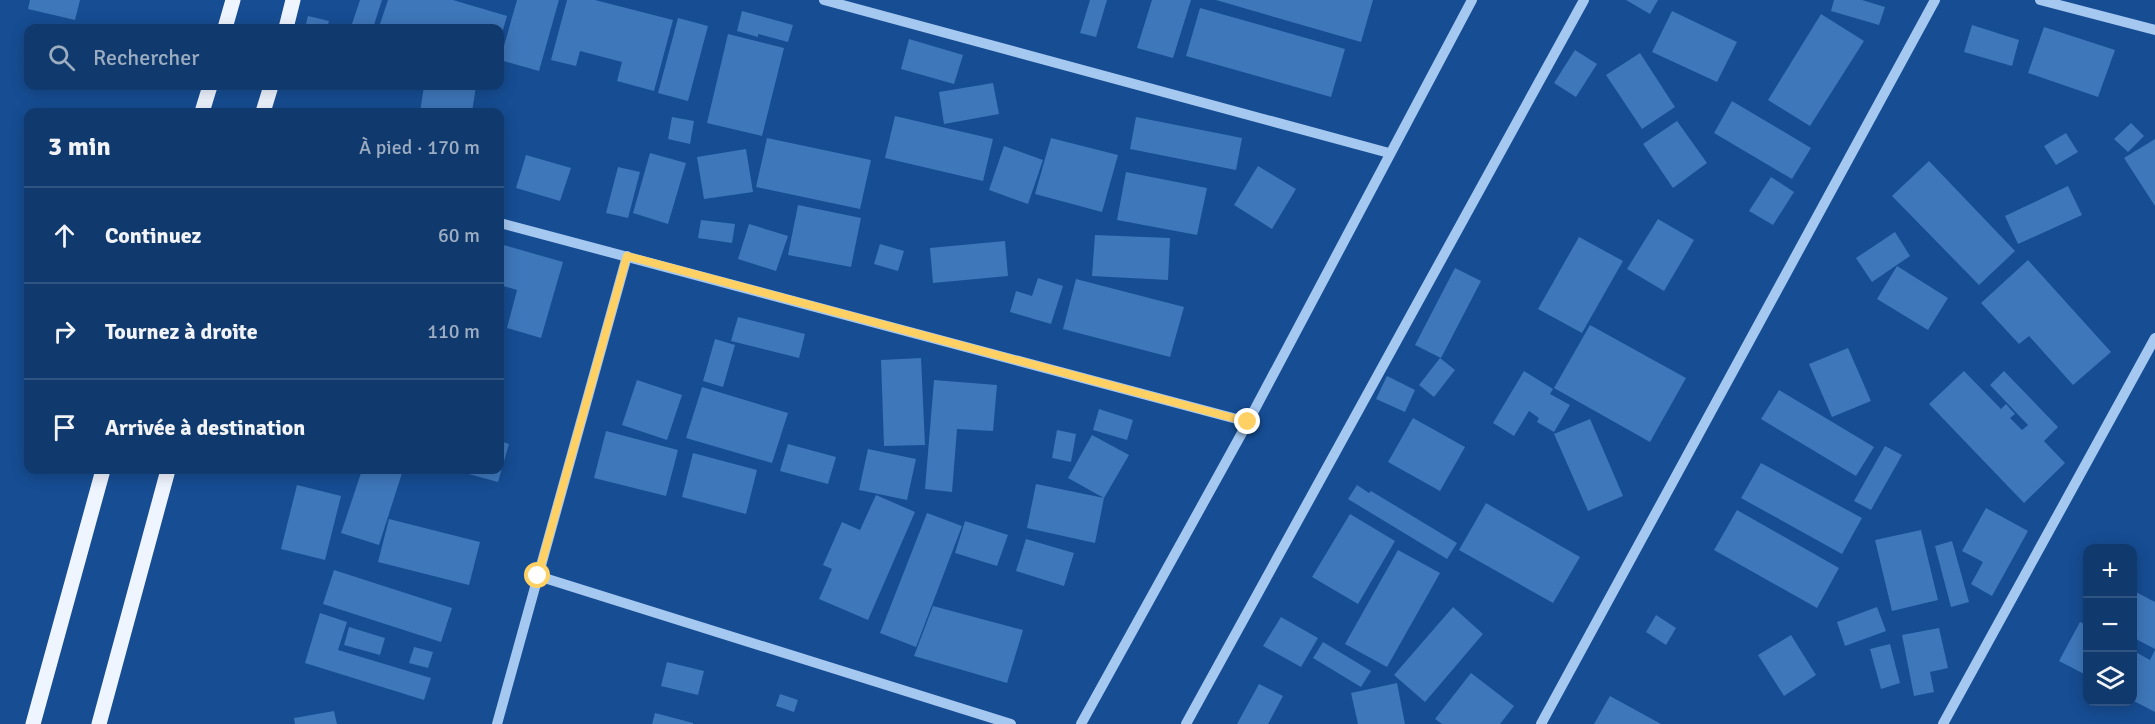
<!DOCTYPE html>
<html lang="fr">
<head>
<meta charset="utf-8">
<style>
  body { margin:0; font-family:Signika,sans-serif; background:#1e4576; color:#f1f3f6 }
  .controls { position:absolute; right:18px; bottom:18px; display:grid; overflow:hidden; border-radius:12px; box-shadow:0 3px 15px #0003 }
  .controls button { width:54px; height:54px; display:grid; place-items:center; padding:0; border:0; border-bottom:2px solid #305481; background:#103a6e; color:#f1f3f6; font:30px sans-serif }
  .stop { position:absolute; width:18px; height:18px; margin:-14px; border:4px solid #ffd165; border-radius:50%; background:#fff }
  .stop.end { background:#ffd165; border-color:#fff; box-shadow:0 2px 6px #0008 }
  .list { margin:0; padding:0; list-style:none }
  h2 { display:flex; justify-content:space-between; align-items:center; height:78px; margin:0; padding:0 24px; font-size:26px }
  h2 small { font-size:20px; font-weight:400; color:#9cadc2 }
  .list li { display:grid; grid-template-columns:39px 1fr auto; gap:18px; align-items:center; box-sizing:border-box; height:96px; padding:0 24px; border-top:2px solid #305481 }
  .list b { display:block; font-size:22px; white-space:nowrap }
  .list em { font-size:20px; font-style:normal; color:#9cadc2 }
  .icon { flex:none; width:33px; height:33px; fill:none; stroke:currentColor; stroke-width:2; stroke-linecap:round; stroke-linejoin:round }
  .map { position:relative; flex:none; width:2155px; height:724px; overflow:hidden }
  .search { position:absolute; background:#103a6e; box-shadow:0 3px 15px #0003; left:24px; top:24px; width:480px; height:66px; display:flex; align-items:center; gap:15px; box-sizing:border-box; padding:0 21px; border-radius:12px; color:#9cadc2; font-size:22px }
  .panel { position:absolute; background:#103a6e; box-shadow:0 3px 15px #0003; left:24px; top:108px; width:480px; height:366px; border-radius:12px }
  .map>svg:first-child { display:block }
  .building { fill:#3e77ba }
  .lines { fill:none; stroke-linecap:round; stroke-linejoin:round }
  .minor { stroke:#a5c8f1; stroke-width:10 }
  .major { stroke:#eff5ff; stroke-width:15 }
  .route { stroke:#ffd165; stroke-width:8 }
</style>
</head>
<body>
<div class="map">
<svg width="2155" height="724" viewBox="0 0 2155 724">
  <rect width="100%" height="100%" fill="#164d93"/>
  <g class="building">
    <path d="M30 0H80L75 20 28 9Z"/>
    <path d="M360 0H382L373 28 352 24Z"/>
    <path d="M388 0H453L507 16 500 40V28H395L380 24Z"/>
    <path d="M517 0H559L539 71 500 60Z"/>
    <path d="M567 0H595L673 20 654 91 617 81 622 62 580 51 576 66 551 60Z"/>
    <path d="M1090 0H1107L1096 37 1080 33Z"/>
    <path d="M1152 0H1191L1173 58 1137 48Z"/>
    <path d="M1216 0H1373L1361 42Z"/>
    <path d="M1626 0H1658L1650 14Z"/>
    <path d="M1834 0H1862L1885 7 1879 25 1831 11Z"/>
    <path d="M1200 8 1345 49 1331 97 1186 56Z"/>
    <path d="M742 11 793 25 788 42 758 34V37L737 31Z"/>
    <path d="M1672 11 1737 42 1717 82 1652 52Z"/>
    <path d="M1821 14 1864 41 1810 126 1768 100Z"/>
    <path d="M308 16 329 21 327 28H305Z"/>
    <path d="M678 18 708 26 688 101 658 93Z"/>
    <path d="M1972 25 2019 40 2012 66 1964 52Z"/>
    <path d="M2044 27 2115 50 2098 97 2028 73Z"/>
    <path d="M728 34 784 48 762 136 707 123Z"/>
    <path d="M909 39 963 55 954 84 901 69Z"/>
    <path d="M1575 50 1597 64 1576 97 1554 83Z"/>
    <path d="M1640 53 1675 107 1642 129 1606 75Z"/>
    <path d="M993 83 999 114 944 124 939 92Z"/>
    <path d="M424 86H476L472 112H420Z"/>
    <path d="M1732 101 1811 148 1792 179 1714 133Z"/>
    <path d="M895 116 993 139 983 181 885 158Z"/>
    <path d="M672 117 694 121 690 144 668 139Z"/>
    <path d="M1136 117 1242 138 1236 170 1130 149Z"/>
    <path d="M1677 121 1707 163 1673 188 1643 144Z"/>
    <path d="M2131 123 2144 136 2128 152 2114 139Z"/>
    <path d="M2066 133 2078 152 2056 165 2044 146Z"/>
    <path d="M767 138 871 160 860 209 756 187Z"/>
    <path d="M1051 138 1118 155 1102 212 1035 194Z"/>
    <path d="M2155 139V206L2124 158Z"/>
    <path d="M1004 146 1043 160 1028 204 989 190Z"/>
    <path d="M746 149 753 192 704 199 697 157Z"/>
    <path d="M650 153 686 163 668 224 633 213Z"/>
    <path d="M526 155 571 168 560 201 516 188Z"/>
    <path d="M1929 161 2015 251 1979 285 1892 196Z"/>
    <path d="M1258 166 1296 189 1272 229 1234 205Z"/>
    <path d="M618 167 640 172 628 218 606 213Z"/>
    <path d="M1126 172 1207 188 1197 235 1117 220Z"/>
    <path d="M1771 177 1794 192 1773 225 1749 211Z"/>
    <path d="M2068 186 2082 215 2018 244 2005 216Z"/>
    <path d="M798 205 861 218 851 267 788 255Z"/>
    <path d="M1658 219 1694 240 1664 291 1627 269Z"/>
    <path d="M701 220 735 224 732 243 698 238Z"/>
    <path d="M749 224 788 236 776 271 738 259Z"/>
    <path d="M1895 232 1910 256 1872 282 1856 258Z"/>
    <path d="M1095 235 1170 238 1168 280 1092 276Z"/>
    <path d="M1579 237 1623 261 1582 333 1538 309Z"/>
    <path d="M1005 241 1008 276 933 283 930 248Z"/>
    <path d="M500 244 563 262 541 338 507 328 517 290 500 285Z"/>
    <path d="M880 244 904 251 898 271 874 264Z"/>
    <path d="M2028 260 2111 352 2073 385 2029 336 2019 344 1981 303Z"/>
    <path d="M1897 266 1948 298 1928 330 1877 299Z"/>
    <path d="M1455 268 1481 281 1441 358 1415 345Z"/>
    <path d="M1038 278 1063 286 1051 324 1010 312 1016 291 1032 296Z"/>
    <path d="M1076 279 1184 307 1170 357 1063 329Z"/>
    <path d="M738 317 805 334 799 358 731 341Z"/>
    <path d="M1590 325 1686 378 1650 442 1554 388Z"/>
    <path d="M715 339 735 345 723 387 703 381Z"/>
    <path d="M1848 348 1871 401 1832 417 1809 364Z"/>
    <path d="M921 358 925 445 884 446 881 360Z"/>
    <path d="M1440 358 1455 370 1434 397 1419 385Z"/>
    <path d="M1524 371 1553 389 1550 394 1570 405 1554 432 1537 422 1539 418 1529 411 1514 436 1493 423Z"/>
    <path d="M1964 371 2001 409 2006 404 2015 414 2010 418 2022 430 2028 425 1990 385 2004 371 2058 427 2044 441 2065 463 2024 503 1929 404Z"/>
    <path d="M1387 376 1415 390 1405 412 1376 399Z"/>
    <path d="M637 380 682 395 667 440 622 425Z"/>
    <path d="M934 380 997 385 993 431 957 429 952 492 925 489Z"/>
    <path d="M702 387 788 413 772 463 686 438Z"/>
    <path d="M1779 390 1874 447 1856 476 1761 419Z"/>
    <path d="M1099 409 1133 420 1127 440 1093 430Z"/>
    <path d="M1413 418 1465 447 1440 491 1388 462Z"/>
    <path d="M1590 419 1623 496 1588 511 1554 434Z"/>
    <path d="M1057 430 1076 434 1071 462 1052 458Z"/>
    <path d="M606 431 678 450 666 496 594 478Z"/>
    <path d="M1092 435 1129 455 1104 498 1095 543 1027 528 1036 484 1104 498 1068 478Z"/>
    <path d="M500 441 509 444 498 482 454 470H500Z"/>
    <path d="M788 444 836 457 828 484 780 471Z"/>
    <path d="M1885 446 1902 455 1871 510 1854 501Z"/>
    <path d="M868 449 916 459 907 500 859 490Z"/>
    <path d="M693 453 757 470 746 514 682 497Z"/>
    <path d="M1761 463 1862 518 1842 554 1741 498Z"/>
    <path d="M362 470H403L379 545 341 533Z"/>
    <path d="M297 485 341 496 325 560 281 549Z"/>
    <path d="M1357 485 1369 493 1371 491 1457 543 1447 559 1348 499Z"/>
    <path d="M876 495 915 512 868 620 819 599 832 569 823 565 842 522 860 530Z"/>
    <path d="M1486 503 1580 557 1553 603 1459 550Z"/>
    <path d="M1986 508 2028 531 1992 596 1971 584 1983 562 1962 551Z"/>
    <path d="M1737 510 1839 568 1817 608 1714 550Z"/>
    <path d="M927 513 962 526 916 647 880 633Z"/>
    <path d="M1350 514 1395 541 1358 604 1312 577Z"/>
    <path d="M389 519 480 542 469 585 378 562Z"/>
    <path d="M965 521 1008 535 997 566 955 553Z"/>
    <path d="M1921 530 1938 600 1892 611 1875 540Z"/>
    <path d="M1026 539 1074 553 1064 586 1016 571Z"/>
    <path d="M1952 541 1969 602 1951 607 1935 546Z"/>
    <path d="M1398 550 1440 573 1387 667 1345 644Z"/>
    <path d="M334 570 452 608 441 642 323 604Z"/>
    <path d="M2132 590 2155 602V649L2132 637Z"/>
    <path d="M933 606 1023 630 1007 683 914 656Z"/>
    <path d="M1453 607 1483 634 1425 702 1394 675Z"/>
    <path d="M1877 607 1886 631 1845 646 1837 622Z"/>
    <path d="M320 613 347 622 338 650 431 678 424 700 305 663Z"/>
    <path d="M1656 615 1676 628 1666 645 1646 632Z"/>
    <path d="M1281 617 1318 638 1301 667 1263 646Z"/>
    <path d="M2080 622 2088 626V676L2059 661Z"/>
    <path d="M349 627 385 638 380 655 344 645Z"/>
    <path d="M1939 628 1948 668 1930 672 1934 692 1914 696 1902 635Z"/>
    <path d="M1791 635 1816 675 1784 696 1758 655Z"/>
    <path d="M1323 642 1371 671 1361 687 1313 658Z"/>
    <path d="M1890 644 1900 683 1881 689 1870 649Z"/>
    <path d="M414 647 433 652 428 668 409 663Z"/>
    <path d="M2132 650 2150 660 2155 650V712L2132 700Z"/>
    <path d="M667 662 704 671 698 695 661 686Z"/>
    <path d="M1471 673 1514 706 1500 724H1442L1435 719Z"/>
    <path d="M1397 683 1405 724H1358L1351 693Z"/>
    <path d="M1259 684 1283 696 1268 724H1237Z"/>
    <path d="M780 694 798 700 794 712 776 706Z"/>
    <path d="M1610 696 1661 724H1594Z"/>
    <path d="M334 711 337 724H295L294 718Z"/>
    <path d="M655 713 693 723V724H652Z"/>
  </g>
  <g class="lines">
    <g class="minor">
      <path d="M824 0 1389 153"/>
      <path d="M2040 0 2155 30"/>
      <path d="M500 223 1248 422"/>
      <path d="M538 576 1011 724"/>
      <path d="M497 724 627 256"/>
      <path d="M1081 724 1248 422 1472 0"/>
      <path d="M1186 724 1584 0"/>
      <path d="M1541 724 1935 0"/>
      <path d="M1943 724 2155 338"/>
    </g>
    <g class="major">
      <path d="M225 28 233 0"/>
      <path d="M286 28 293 0"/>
      <path d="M202 112 210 86"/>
      <path d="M263 112 271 86"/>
      <path d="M33 724 103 470"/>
      <path d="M99 724 168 470"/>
    </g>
  </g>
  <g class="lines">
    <path class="route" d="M538 576 627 256 1248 422"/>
  </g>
</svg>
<div class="controls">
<button>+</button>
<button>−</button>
<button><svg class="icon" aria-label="layers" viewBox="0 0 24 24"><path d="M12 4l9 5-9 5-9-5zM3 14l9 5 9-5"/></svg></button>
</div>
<div class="stop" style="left:538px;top:576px"></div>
<div class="stop end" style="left:1248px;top:422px"></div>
<div class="search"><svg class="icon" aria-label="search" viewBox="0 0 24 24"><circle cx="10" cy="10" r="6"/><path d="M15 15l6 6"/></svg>Rechercher</div>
<section class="panel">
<h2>3 min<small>À pied · 170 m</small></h2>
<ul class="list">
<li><svg class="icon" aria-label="ahead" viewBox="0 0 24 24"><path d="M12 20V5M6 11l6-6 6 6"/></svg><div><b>Continuez</b></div><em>60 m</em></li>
<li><svg class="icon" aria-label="right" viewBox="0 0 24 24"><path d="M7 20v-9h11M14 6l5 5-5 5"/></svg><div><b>Tournez à droite</b></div><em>110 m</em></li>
<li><svg class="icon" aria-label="arrive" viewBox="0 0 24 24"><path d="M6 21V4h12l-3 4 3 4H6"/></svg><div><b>Arrivée à destination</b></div></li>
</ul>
</section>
</div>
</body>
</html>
